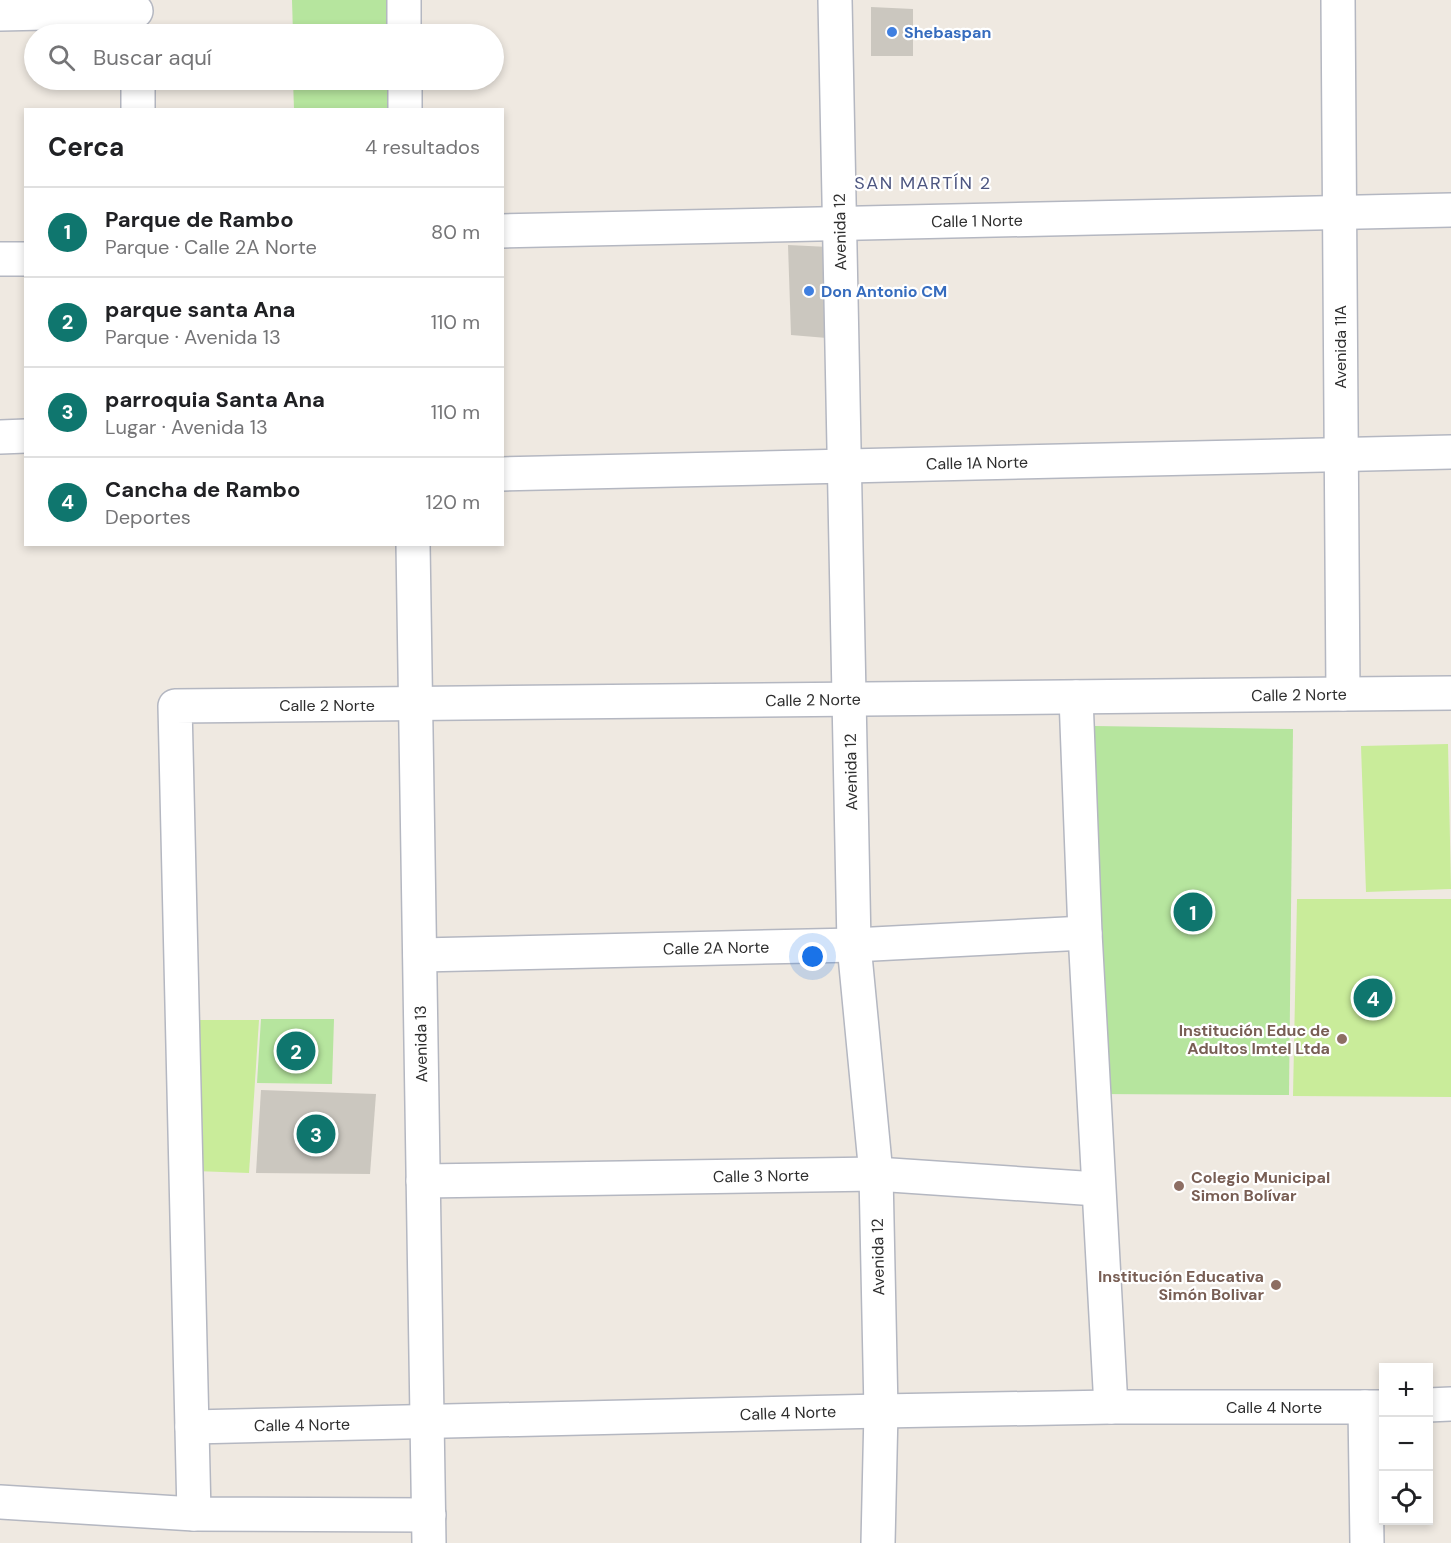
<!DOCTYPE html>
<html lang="es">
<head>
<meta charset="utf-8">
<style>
  body { margin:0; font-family:"DM Sans",sans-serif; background:#f6f6f6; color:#202124 }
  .controls { position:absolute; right:18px; bottom:18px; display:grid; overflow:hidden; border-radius:0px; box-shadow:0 3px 9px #0003 }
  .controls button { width:54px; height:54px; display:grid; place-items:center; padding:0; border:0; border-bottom:2px solid #e0e0e0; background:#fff; color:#202124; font:30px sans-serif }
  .you { position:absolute; left:813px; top:957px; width:21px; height:21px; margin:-15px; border:4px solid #fff; border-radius:50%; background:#1a73e8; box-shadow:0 0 0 9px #1a73e833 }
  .badge { display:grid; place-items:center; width:39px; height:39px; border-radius:50%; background:#0f766e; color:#fff; font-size:20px; font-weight:700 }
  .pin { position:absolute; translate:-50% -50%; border:3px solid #fff; box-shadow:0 2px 6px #0006 }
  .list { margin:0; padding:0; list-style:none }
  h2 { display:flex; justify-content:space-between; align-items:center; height:78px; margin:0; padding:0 24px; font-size:26px }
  h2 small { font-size:20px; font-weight:400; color:#757577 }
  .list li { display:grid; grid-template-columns:39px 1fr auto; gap:18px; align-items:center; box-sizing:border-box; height:90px; padding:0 24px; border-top:2px solid #e0e0e0 }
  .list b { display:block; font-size:22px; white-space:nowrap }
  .list p { margin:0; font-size:20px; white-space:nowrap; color:#757577 }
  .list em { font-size:20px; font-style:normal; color:#757577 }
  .icon { flex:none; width:33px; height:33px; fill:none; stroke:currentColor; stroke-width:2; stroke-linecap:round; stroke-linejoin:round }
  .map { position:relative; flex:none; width:1451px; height:1543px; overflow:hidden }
  .search { position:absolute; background:#fff; box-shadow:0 3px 9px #0003; left:24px; top:24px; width:480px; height:66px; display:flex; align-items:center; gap:15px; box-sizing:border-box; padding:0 21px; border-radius:33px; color:#757577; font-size:22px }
  .panel { position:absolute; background:#fff; box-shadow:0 3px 9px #0003; left:24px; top:108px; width:480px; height:438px; border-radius:0px }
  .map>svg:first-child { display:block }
  .green { fill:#b6e59e }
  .pitch { fill:#c9ec9a }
  .building { fill:#cbc7bf }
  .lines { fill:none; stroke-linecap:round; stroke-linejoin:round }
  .street-casing { stroke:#b4b7c1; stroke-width:36 }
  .street { stroke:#fff; stroke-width:33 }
  .shop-dot { fill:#3f7fe0; stroke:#fff; stroke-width:2 }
  .education-dot { fill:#8d6e63; stroke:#fff; stroke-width:2 }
  .labels { text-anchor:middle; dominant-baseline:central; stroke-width:4.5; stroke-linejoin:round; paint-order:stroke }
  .shop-label { font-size:16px; font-weight:bold; fill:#366cbe; stroke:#fff; text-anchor:start }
  .street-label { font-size:16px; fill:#2e2e2e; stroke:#fff }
  .education-label { font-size:16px; font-weight:bold; fill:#785e54; stroke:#fff; text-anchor:end }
  .neighbourhood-label { font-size:18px; letter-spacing:1.5px; fill:#4d5680; stroke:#fff }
</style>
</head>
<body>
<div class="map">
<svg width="1451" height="1543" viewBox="0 0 1451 1543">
  <rect width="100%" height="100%" fill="#efe9e1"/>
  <g class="green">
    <path d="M292 0H386L387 34H293Z"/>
    <path d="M293 80H388V109H294Z"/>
    <path d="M1095 726 1293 729 1289 1095 1096 1094Z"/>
    <path d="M261 1019H334L332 1084 257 1083Z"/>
  </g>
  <g class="pitch">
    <path d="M1448 744 1451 889 1366 892 1361 746Z"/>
    <path d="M1297 899H1451V1097L1293 1096Z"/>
    <path d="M189 1020H259L249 1173 195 1171Z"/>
  </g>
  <g class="building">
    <path d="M871 7 913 9V56H871Z"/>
    <path d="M788 245 829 247 827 338 791 335Z"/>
    <path d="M261 1090 376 1094 370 1174 256 1173Z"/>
  </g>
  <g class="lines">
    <g class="street-casing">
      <g id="street">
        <path d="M404 0V34"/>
        <path d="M835 0 854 945 876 1174 881 1411 878 1543"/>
        <path d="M1338 0 1343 694"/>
        <path d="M0 14 136 11"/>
        <path d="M138 80V110"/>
        <path d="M405 80V110"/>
        <path d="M502 231 1451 210"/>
        <path d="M0 259H26"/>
        <path d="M0 437 26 436"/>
        <path d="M502 474 1451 452"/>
        <path d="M413 544 429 1543"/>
        <path d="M1076 697 1085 933 1111 1407"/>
        <path d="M420 955 854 945 1085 933"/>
        <path d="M423 1181 876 1174 1097 1189"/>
        <path d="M1428 1405 1451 1404"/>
        <path d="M1365 1407 1367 1543"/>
        <path d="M192 1427 881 1411 1111 1407H1384"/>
        <path d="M0 1502 194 1514 429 1515"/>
        <path d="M194 1514 175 706 1451 693"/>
      </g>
    </g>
    <use href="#street" class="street"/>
  </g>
  <g class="shop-dot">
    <circle cx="892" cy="32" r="6"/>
    <circle cx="809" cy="291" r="6"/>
  </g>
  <g class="education-dot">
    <circle cx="1342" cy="1039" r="6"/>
    <circle cx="1179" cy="1186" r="6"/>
    <circle cx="1276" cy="1285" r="6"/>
  </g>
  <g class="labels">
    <g class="shop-label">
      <text x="904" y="32">Shebaspan</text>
      <text x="821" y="291">Don Antonio CM</text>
    </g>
    <g class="street-label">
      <text transform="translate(977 221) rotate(-1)">Calle 1 Norte</text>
      <text transform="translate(840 232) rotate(-91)">Avenida 12</text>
      <text transform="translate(1340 347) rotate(-90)">Avenida 11A</text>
      <text transform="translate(977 463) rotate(-1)">Calle 1A Norte</text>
      <text transform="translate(1299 695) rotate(-1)">Calle 2 Norte</text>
      <text transform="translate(813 700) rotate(-1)">Calle 2 Norte</text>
      <text x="327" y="705">Calle 2 Norte</text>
      <text transform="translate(851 772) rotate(-91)">Avenida 12</text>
      <text transform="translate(716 948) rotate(-1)">Calle 2A Norte</text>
      <text transform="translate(421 1044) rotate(-91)">Avenida 13</text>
      <text transform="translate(761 1176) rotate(-1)">Calle 3 Norte</text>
      <text transform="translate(878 1257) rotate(-91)">Avenida 12</text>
      <text x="1274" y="1407">Calle 4 Norte</text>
      <text transform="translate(788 1413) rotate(-2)">Calle 4 Norte</text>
      <text transform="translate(302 1425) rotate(-1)">Calle 4 Norte</text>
    </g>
    <g class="education-label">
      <text x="1330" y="1030">Institución Educ de<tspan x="1330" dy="18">Adultos Imtel Ltda</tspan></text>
      <text x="1191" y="1177" text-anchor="start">Colegio Municipal<tspan x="1191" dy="18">Simon Bolívar</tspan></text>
      <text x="1264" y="1276">Institución Educativa<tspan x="1264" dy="18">Simón Bolivar</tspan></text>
    </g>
    <g class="neighbourhood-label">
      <text x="923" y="183">SAN MARTÍN 2</text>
    </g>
  </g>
</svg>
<div class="controls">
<button>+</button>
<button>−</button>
<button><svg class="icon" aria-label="locate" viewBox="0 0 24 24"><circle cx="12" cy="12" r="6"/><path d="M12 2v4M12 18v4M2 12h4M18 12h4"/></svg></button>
</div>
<div class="you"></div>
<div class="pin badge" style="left:1193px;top:912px">1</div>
<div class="pin badge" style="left:296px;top:1051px">2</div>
<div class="pin badge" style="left:316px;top:1134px">3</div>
<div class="pin badge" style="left:1373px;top:998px">4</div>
<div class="search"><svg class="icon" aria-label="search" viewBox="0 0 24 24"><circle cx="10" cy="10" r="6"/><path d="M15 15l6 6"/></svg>Buscar aquí</div>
<section class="panel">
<h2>Cerca<small>4 resultados</small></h2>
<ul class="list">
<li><span class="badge">1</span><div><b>Parque de Rambo</b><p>Parque · Calle 2A Norte</p></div><em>80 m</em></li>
<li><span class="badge">2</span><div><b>parque santa Ana</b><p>Parque · Avenida 13</p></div><em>110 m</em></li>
<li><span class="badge">3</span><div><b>parroquia Santa Ana</b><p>Lugar · Avenida 13</p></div><em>110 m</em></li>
<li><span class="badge">4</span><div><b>Cancha de Rambo</b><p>Deportes</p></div><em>120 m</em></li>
</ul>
</section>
</div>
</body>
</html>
